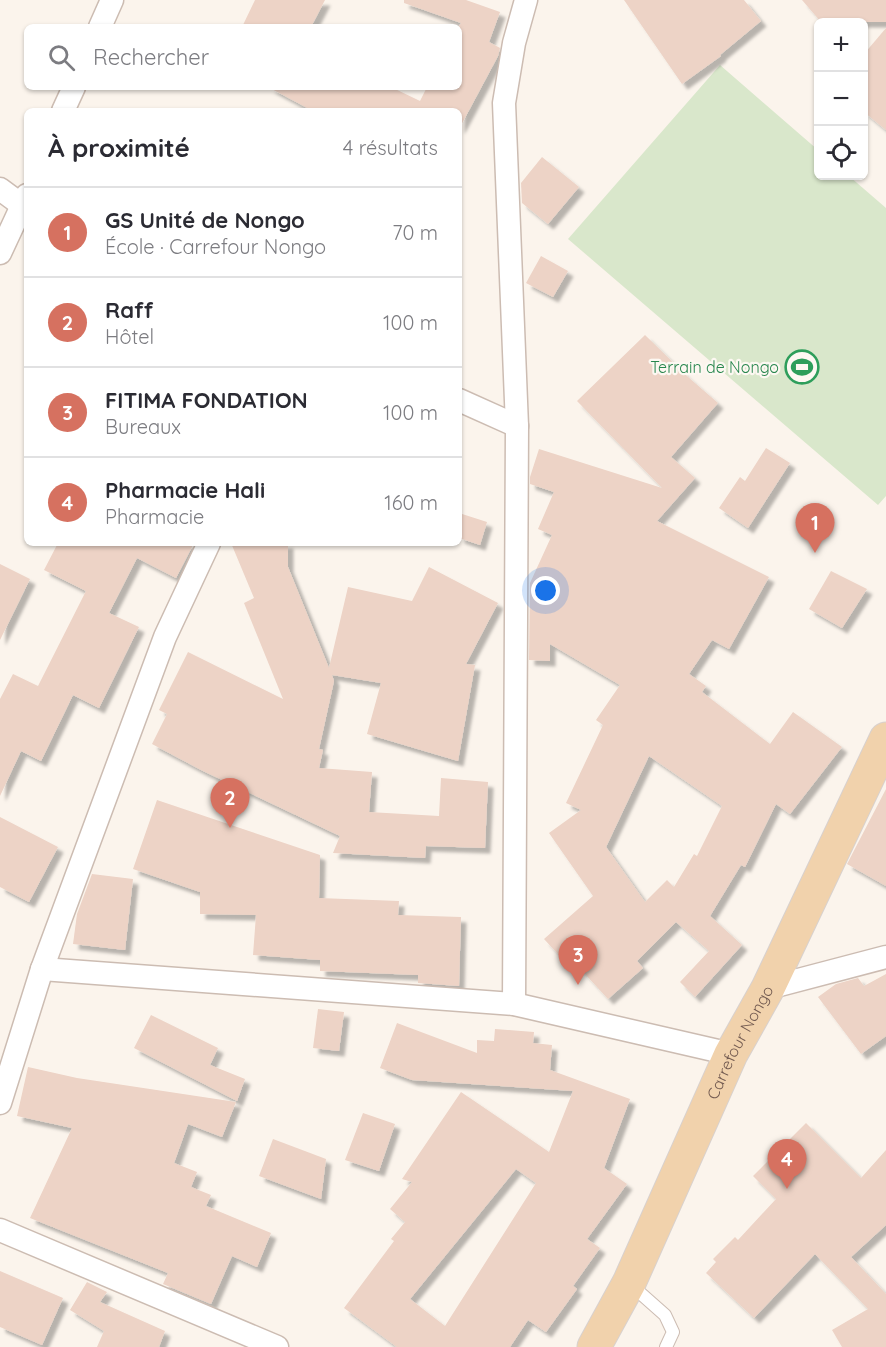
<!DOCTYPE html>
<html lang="fr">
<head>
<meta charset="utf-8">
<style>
  body { margin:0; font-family:Quicksand,sans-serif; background:#f7f7f7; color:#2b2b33 }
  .controls { position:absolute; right:18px; top:18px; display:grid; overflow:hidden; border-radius:9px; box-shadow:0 2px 4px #0004 }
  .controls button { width:54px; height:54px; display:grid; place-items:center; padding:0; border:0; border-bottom:2px solid #e1e1e2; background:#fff; color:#2b2b33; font:30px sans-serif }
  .you { position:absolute; left:546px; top:591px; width:21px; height:21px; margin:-15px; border:4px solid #fff; border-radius:50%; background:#1a73e8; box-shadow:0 0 0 9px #1a73e833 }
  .badge { display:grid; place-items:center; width:39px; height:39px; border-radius:50%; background:#d67160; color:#fff; font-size:20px; font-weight:700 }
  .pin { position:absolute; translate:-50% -50px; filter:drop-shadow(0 2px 3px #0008) }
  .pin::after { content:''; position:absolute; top:32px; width:21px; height:18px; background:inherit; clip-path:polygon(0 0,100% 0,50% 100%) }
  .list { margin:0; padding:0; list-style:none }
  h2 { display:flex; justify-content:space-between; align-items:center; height:78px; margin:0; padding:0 24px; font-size:26px }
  h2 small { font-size:20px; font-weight:400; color:#7c7c81 }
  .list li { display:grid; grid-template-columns:39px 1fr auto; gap:18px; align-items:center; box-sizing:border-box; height:90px; padding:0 24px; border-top:2px solid #e1e1e2 }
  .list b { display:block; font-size:22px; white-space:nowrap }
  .list p { margin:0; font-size:20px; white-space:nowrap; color:#7c7c81 }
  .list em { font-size:20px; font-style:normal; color:#7c7c81 }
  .icon { flex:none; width:33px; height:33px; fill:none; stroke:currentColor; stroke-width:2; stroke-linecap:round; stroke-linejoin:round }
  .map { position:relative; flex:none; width:886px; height:1347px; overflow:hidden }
  .search { position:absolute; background:#fff; box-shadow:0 2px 4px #0004; left:24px; top:24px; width:438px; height:66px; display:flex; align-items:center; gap:15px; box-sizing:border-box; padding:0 21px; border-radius:9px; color:#7c7c81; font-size:22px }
  .panel { position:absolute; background:#fff; box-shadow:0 2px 4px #0004; left:24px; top:108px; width:438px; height:438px; border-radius:9px }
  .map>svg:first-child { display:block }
  .green { fill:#d9e7cb }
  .building { fill:#edd3c6; fill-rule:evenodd; filter:url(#shadow) }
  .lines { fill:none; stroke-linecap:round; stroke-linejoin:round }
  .lane-casing { stroke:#ccbcb2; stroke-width:14 }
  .street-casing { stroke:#ccbcb2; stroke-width:25 }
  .primary-casing { stroke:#d8d1ce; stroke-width:35 }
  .lane { stroke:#fff; stroke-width:12 }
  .street { stroke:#fff; stroke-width:22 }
  .primary { stroke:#f1d2ac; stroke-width:33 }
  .labels { text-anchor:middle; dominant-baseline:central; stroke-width:4.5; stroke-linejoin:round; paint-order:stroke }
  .leisure-label { font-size:16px; fill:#27864d; stroke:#fdf8f2; text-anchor:end }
  .street-label { font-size:16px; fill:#735b51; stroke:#fdf8f2 }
</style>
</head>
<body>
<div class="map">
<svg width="886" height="1347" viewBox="0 0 886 1347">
  <defs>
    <filter id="shadow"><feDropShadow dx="5.5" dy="5.5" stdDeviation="1.5" flood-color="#0004"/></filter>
  </defs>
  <rect width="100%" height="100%" fill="#fbf4ec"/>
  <path class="green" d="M720 65 818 150V176H849L886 208V496L878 505 568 239Z"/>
  <g class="building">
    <path d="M255 0H325L311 27H242Z"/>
    <path d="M404 0H466L500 12 489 42 500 48 498 56 459 129V111H313L268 87H391L420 101 427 87H459V26L461 23 404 3Z"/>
    <path d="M624 0H744L761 21 720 55 721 56 682 84Z"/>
    <path d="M802 0H886V22H821Z"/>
    <path d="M886 28V130L864 112V54Z"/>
    <path d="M542 157 579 187 548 224 522 203 521 183Z"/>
    <path d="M541 256 568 271 553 297 526 283Z"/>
    <path d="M645 335 688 377 718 403 671 457 695 478 657 521 769 577 729 649 712 640 689 674 706 686 702 692 770 744 793 712 842 747 790 814 776 804 745 867 741 865 710 916 742 945 695 997 680 982 709 951 676 922 637 961 643 968 608 999 575 963 570 967 544 939 593 896 549 833 581 810 566 803 603 725 596 720 620 685 550 644V661L529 660 530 583 552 535 538 529 554 492 530 484V477L539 449 662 488 577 401ZM649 756 722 806 697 856 694 854 674 887 667 880 645 902 606 847Z"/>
    <path d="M766 448 790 463 748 528 719 508 740 477 745 481Z"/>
    <path d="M459 513 487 522 480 545 459 538Z"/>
    <path d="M58 543H194L176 578 137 558 109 613 139 627 99 708 73 695 41 761 21 751 0 796V699L13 674 38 686 86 591 44 570Z"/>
    <path d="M231 543H288V567L329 668 348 587 412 601 429 567 498 603 466 664 475 665 458 761 367 734 381 683 332 675 334 681 319 749 323 750 319 768 372 772 369 812 439 816 441 778 488 782 485 848 426 846 425 858 333 853 340 836 203 771 152 744 167 714 159 710 188 652 283 699 244 603 254 598Z"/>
    <path d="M0 564 30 579 0 640Z"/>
    <path d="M831 571 867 589 842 628 809 609Z"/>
    <path d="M886 789V886L847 864Z"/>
    <path d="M157 800 320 855 319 898 399 901 398 915 461 917 459 986 418 983V975L320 971V960L253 955 256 915 200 914V892L133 869Z"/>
    <path d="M0 817 58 847 29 902 0 887Z"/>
    <path d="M92 874 133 879 125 950 73 944 77 914Z"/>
    <path d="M886 974V1036L861 1054 818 997 836 984 858 978 864 986Z"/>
    <path d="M318 1009 344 1012 339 1051 313 1048Z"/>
    <path d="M151 1015 218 1048 210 1065 245 1079 237 1101 134 1048Z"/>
    <path d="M397 1023 477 1053V1040L494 1041 495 1029 534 1032 533 1043 552 1045 550 1070 630 1099 604 1168 627 1184 587 1239 600 1248 573 1286 577 1289 546 1332 528 1320 510 1347H397L344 1308 394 1241 391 1239 405 1222 390 1209 412 1182 402 1179 461 1092 549 1152 573 1091 412 1080 380 1068ZM516 1169 536 1183 445 1326 410 1299Z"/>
    <path d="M28 1067 77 1078 236 1102 222 1137 188 1124 174 1163 197 1172 191 1187 211 1195 206 1206 271 1233 257 1267 232 1256 211 1304 163 1284 168 1273 30 1218 72 1128 17 1116Z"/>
    <path d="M363 1113 395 1124 379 1171 345 1160Z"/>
    <path d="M806 1123 861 1178 886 1150V1225L851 1257 886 1294V1347H842L832 1330 868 1309 815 1254 754 1318 706 1273 716 1262 713 1259 735 1237 738 1240 776 1199 753 1176Z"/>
    <path d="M273 1139 326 1159 321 1199 259 1176Z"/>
    <path d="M0 1271 63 1298 42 1345 0 1327Z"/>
    <path d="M87 1282 107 1292 100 1302 165 1331 159 1347H97L104 1331 70 1310Z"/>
  </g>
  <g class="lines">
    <g class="lane-casing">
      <path id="lane" d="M630 1284 665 1315 673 1332 666 1347"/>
    </g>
    <g class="street-casing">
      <g id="street">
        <path d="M100 27 112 0"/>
        <path d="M63 111 74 87"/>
        <path d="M0 189 27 209"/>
        <path d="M0 253 27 195"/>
        <path d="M459 400 517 426"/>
        <path d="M42 969 514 1004 731 1054"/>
        <path d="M768 988 886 957"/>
        <path d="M514 1004 517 426 504 103 514 43 526 0"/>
        <path d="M0 1103 42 969 165 637 209 543"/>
        <path d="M0 1230 277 1347"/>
      </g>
    </g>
    <g class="primary-casing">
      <g id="primary">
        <path id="s1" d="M594 1347 629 1283 731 1054 768 988 886 739"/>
      </g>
    </g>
    <use href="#lane" class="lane"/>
    <use href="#street" class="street"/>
    <use href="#primary" class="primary"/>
  </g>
  <defs>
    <g id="stadium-ring" transform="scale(1.725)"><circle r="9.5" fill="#fdf8f2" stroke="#2e9e5b" stroke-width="1.5"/><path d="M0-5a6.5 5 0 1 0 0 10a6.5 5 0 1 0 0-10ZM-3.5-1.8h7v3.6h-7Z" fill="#2e9e5b"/></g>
  </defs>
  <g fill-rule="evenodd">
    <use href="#stadium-ring" x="802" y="367"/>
  </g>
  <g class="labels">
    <g class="leisure-label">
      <text x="779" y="367">Terrain de Nongo</text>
    </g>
    <g class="street-label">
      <text stroke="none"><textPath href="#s1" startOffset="338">Carrefour Nongo</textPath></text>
    </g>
  </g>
</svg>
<div class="controls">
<button>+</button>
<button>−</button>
<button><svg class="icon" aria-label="locate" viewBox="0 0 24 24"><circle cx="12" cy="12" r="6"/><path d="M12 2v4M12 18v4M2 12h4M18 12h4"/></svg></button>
</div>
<div class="you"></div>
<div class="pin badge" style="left:815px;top:553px">1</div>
<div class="pin badge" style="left:230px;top:828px">2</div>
<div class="pin badge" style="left:578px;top:985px">3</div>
<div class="pin badge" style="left:787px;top:1189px">4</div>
<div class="search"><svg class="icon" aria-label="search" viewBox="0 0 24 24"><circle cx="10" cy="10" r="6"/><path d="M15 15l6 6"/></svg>Rechercher</div>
<section class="panel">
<h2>À proximité<small>4 résultats</small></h2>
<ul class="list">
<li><span class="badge">1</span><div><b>GS Unité de Nongo</b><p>École · Carrefour Nongo</p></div><em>70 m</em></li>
<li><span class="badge">2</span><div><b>Raff</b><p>Hôtel</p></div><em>100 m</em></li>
<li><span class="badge">3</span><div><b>FITIMA FONDATION</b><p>Bureaux</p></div><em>100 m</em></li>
<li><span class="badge">4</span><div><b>Pharmacie Hali</b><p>Pharmacie</p></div><em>160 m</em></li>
</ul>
</section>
</div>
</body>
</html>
